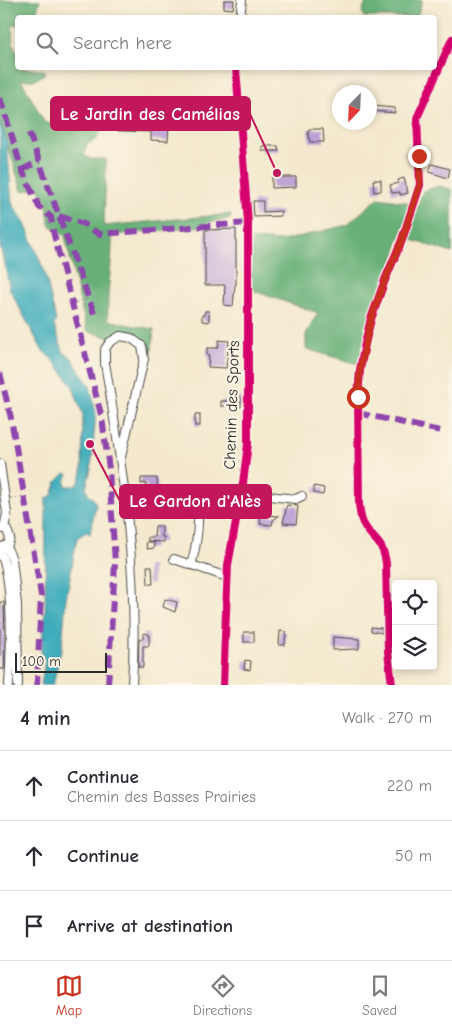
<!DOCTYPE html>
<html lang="en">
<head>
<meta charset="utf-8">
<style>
  body { margin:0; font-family:"Comic Neue",sans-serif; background:#f2f2f3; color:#2b2b33 }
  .controls { position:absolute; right:15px; bottom:15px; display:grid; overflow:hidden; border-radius:5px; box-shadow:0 2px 8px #0003 }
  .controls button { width:45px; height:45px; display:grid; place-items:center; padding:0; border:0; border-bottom:1px solid #e1e1e2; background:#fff; color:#2b2b33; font:25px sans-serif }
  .compass { position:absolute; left:332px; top:85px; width:45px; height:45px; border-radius:50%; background:#fff; box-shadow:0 2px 8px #0003; rotate:203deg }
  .scale { position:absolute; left:15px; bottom:12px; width:92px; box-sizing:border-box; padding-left:5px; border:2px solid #2b2b2b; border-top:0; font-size:14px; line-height:18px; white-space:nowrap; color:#2b2b2b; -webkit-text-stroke:4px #fcf5e5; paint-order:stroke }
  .stop { position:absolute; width:15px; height:15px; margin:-11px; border:4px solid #c8321e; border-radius:50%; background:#fff }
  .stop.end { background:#c8321e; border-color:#fff; box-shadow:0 1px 5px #0008 }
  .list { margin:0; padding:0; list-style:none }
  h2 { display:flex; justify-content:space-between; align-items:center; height:65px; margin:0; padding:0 20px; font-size:21px }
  h2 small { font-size:16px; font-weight:400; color:#7c7c81 }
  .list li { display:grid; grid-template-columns:32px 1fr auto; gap:15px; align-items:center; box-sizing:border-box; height:70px; padding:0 20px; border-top:1px solid #e1e1e2 }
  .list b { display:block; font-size:19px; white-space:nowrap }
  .list p { margin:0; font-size:16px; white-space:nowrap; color:#7c7c81 }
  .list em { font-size:16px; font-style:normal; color:#7c7c81 }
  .icon { flex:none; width:28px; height:28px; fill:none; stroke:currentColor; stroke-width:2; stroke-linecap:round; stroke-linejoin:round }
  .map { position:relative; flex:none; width:452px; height:685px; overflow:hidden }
  .search { position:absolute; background:#fff; box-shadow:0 2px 8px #0003; left:15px; right:15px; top:15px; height:55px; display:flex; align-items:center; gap:12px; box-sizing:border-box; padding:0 18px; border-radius:5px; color:#7c7c81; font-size:19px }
  .sheet { height:275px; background:#fff }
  nav { display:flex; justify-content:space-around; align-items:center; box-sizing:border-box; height:70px; border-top:1px solid #e1e1e2; background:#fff; font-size:14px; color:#7c7c81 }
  nav a { display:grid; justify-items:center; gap:2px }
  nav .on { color:#c8321e }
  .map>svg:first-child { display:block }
  .forest { fill:#68b078; stroke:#4a6e52 }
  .water { fill:#3eacbb; stroke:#346c73 }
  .building { fill:#bda1d6 }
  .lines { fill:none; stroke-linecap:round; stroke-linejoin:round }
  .minor-casing { stroke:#494843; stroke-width:10 }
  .path { stroke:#494843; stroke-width:1; stroke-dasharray:1 4; stroke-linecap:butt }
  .minor { stroke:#fff; stroke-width:8 }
  .quiet { stroke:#8e44ad; stroke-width:6; stroke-dasharray:12 6; stroke-linecap:butt }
  .cycleway-casing { stroke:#fcf5e5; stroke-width:11 }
  .cycleway { stroke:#d6006c; stroke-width:8 }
  .route { stroke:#c8321e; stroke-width:6 }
  .labels { text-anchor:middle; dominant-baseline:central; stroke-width:4.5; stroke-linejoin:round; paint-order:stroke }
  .street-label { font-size:16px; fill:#2b2b2b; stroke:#fcf5e5 }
  .leader { fill:none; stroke:#c2185b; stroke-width:2 }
  .callout-dot { fill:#c2185b; stroke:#fcf5e5; stroke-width:2 }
  .callout { fill:#c2185b; stroke:#c2185b; stroke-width:2 }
  .callout-label { font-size:18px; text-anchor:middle; font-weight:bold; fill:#fff }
</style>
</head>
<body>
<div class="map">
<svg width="452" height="685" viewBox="0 0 452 685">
  <rect width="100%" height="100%" fill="#fcf5e5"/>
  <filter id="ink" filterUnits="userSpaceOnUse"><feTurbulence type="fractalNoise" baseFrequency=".02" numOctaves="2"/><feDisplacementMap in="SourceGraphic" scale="10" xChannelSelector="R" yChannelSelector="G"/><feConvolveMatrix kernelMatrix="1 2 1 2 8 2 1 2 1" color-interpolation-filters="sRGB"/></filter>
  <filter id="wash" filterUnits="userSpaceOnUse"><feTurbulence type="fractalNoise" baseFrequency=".0096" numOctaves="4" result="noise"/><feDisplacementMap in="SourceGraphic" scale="20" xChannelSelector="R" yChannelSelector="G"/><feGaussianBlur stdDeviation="1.12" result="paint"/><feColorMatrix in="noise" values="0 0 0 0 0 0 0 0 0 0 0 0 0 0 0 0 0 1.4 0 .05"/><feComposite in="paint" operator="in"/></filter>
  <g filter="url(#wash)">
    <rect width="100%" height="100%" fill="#f4e9ce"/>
    <g class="forest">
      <path d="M0 0H40L35 17 18 18 17 25 12 26 13 44 17 52 18 68 44 70 45 73C36 81 32 81 21 79L44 122 74 129 101 130 97 139 87 144 84 155 90 159H106L104 226 231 214 230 219 209 222 205 226 112 235C113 263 106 291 108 320L129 325 154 329 152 350 139 337 126 333 108 337 87 331 65 236 49 224 47 202 38 188 22 191 0 120Z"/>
      <path d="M367 0H422L417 17H364L362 12Z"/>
      <path d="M438 186 452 189V253L406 238 423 191Z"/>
      <path d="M378 198 412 203 358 364 306 349V334L318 313 251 290V239L282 241 347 225Z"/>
    </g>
    <path class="water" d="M0 120 7 143 12 203 24 221 45 273 56 320 54 326 64 353 70 356 90 386 96 413 91 469 86 488 88 493 93 498 96 504 90 534 86 532 77 538 66 599 62 646 53 685H41L45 661 41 652 45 610 46 499 52 495 57 481 65 473 68 474 65 482 66 486H74L79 482 82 472 83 415 72 385 54 361 42 350 10 290 0 245Z"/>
    <g id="blocks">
      <g class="building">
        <path d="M224 0H234L233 9 224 8Z"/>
        <path d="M132 103 141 104 139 119H155V122H169L168 141 151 140V132L118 131 119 119H131Z"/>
        <path d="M373 106 395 108V113L373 111Z"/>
        <path d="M309 129H323L324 142H310L308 132Z"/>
        <path d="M262 146H278L279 151H262Z"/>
        <path d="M432 164 450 169 448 178 429 172Z"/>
        <path d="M272 177H296V187L272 188Z"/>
        <path d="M404 178 408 193 400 195V192L392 193 390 185 399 183 398 180Z"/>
        <path d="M373 180H381V191L374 192Z"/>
        <path d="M253 201H263V212L281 211V216L254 217Z"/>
        <path d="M236 229V285H235L233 306 224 305 225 285H205V230Z"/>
        <path d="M205 311H209V322L202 321V315H204Z"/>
        <path d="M219 340 229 341 226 368 208 367 209 356H207V348H218Z"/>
        <path d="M231 396 241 397V407L221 406V401H227L228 399H231Z"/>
        <rect x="195" y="415" width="5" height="11"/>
        <path d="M141 478H157L158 491H161V495H172V503L165 504 166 512 150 513V518H144V512H148L146 483 141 484Z"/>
        <path d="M314 486 324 488 323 495 314 493Z"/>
        <path d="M287 505 298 506 296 524 283 523Z"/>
        <path d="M261 515H264L279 516 273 520 272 525 260 524Z"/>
        <path d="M155 526H162V537H164V542L148 541V537H154Z"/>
        <path d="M146 542H154V548L147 549Z"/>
        <path d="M147 566H152L153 584H148Z"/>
        <path d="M165 599 177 602 175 612 163 607Z"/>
        <path d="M0 602H4L5 636 4 669H0Z"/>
        <path d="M371 627 382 628V633L371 631Z"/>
        <path d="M280 631 286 632 285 645H279Z"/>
        <rect x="244" y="632" width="10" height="10"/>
        <path d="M143 633 149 634V646H143V667H138L139 639H143Z"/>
        <path d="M333 637 359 639V649L333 650Z"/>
        <path d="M245 660 251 661 250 670 244 669Z"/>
      </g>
    </g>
  </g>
  <g filter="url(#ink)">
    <use href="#blocks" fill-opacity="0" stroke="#494843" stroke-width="1"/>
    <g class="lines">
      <g class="minor-casing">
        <g id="minor">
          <path d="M240 18 242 0"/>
          <path d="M121 457 144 359 142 346 131 338 120 336 110 342 105 349V363C123 469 139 577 132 685"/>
          <path d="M0 464 7 513 4 529"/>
          <path d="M241 493 296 499 302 496"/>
          <path d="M1 528 7 530 10 538 8 544 2 547"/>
          <path d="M6 546 12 559 17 604 18 685"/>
          <path d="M0 552C14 578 11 654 9 685"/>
          <path d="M174 559 227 577"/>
          <path d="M191 565C197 545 200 519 197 498"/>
          <path d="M223 685 228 565 243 483 248 444V223L236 68"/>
          <path d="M392 685 388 652 386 563C382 538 372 541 363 523 360 517 360 510 359 504L358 397 360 370 365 343 371 319 385 280 402 240 420 185 417 118 452 39"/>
        </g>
      </g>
      <g class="path">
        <path d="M71 303 89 299"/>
        <path d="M110 481 116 480"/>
        <path d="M11 498 24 496"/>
      </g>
      <use href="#minor" class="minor"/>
      <g class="quiet">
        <path d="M0 98 22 170 39 207 51 217 53 231 102 418 109 469 115 563 108 685"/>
        <path d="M29 133 95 316"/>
        <path d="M22 170 39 161"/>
        <path d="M59 216 84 224 99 234 248 223"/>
        <path d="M0 373 11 418 41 595 37 685"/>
        <path d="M358 413 445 432"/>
      </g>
      <g class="cycleway-casing">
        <g id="cycleway">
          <path d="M223 685 228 565 243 483 248 444V223L236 68"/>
          <path d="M392 685 388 652 386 563C382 538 372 541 363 523 360 517 360 510 359 504L358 397 360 370 365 343 371 319 385 280 402 240 420 185 417 118 452 39"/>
        </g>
      </g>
      <use href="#cycleway" class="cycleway"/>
    </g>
  </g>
  <g class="lines" filter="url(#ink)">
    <path class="route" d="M358 397 360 370 371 319 385 280 402 240 420 184 419 156"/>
  </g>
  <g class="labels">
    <g class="street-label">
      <text transform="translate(232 405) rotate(-88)">Chemin des Sports</text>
    </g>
  </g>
  <path class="leader" d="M277 173L250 114M90 444L120 501"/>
  <g class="callout-dot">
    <circle cx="277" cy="173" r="5"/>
    <circle cx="90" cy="444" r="5"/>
  </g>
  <g class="callout">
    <rect x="51" y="97" width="199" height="33" rx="5"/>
    <rect x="120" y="485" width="151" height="33" rx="5"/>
  </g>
  <g class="callout-label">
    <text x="150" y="120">Le Jardin des Camélias</text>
    <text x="195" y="507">Le Gardon d'Alès</text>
  </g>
</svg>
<div class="controls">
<button><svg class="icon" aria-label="locate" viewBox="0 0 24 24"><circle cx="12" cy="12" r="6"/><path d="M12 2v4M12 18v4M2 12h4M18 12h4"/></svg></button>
<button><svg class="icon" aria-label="layers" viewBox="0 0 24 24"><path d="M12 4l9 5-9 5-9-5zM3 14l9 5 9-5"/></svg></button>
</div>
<svg class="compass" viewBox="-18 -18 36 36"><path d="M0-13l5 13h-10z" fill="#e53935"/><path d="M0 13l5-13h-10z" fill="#7c7c81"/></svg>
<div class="scale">100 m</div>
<div class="stop" style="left:358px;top:397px"></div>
<div class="stop end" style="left:419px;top:156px"></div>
<div class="search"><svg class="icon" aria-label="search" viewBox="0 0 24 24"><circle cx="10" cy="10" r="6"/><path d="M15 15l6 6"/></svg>Search here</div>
</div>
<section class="sheet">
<h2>4 min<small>Walk · 270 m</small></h2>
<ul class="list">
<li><svg class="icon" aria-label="ahead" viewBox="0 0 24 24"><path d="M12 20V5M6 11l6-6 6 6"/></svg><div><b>Continue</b><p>Chemin des Basses Prairies</p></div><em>220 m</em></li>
<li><svg class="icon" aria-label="ahead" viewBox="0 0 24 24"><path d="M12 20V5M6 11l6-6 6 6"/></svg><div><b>Continue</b></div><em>50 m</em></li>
<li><svg class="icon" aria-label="arrive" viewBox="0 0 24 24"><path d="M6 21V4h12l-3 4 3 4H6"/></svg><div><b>Arrive at destination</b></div></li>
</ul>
</section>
<nav>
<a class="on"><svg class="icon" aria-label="map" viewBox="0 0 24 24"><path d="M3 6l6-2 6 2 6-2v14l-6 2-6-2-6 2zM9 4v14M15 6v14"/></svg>Map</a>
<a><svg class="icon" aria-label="directions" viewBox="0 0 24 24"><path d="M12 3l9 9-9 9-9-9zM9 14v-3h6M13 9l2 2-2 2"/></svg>Directions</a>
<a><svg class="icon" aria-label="saved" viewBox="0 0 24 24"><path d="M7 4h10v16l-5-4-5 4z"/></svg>Saved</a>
</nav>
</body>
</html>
